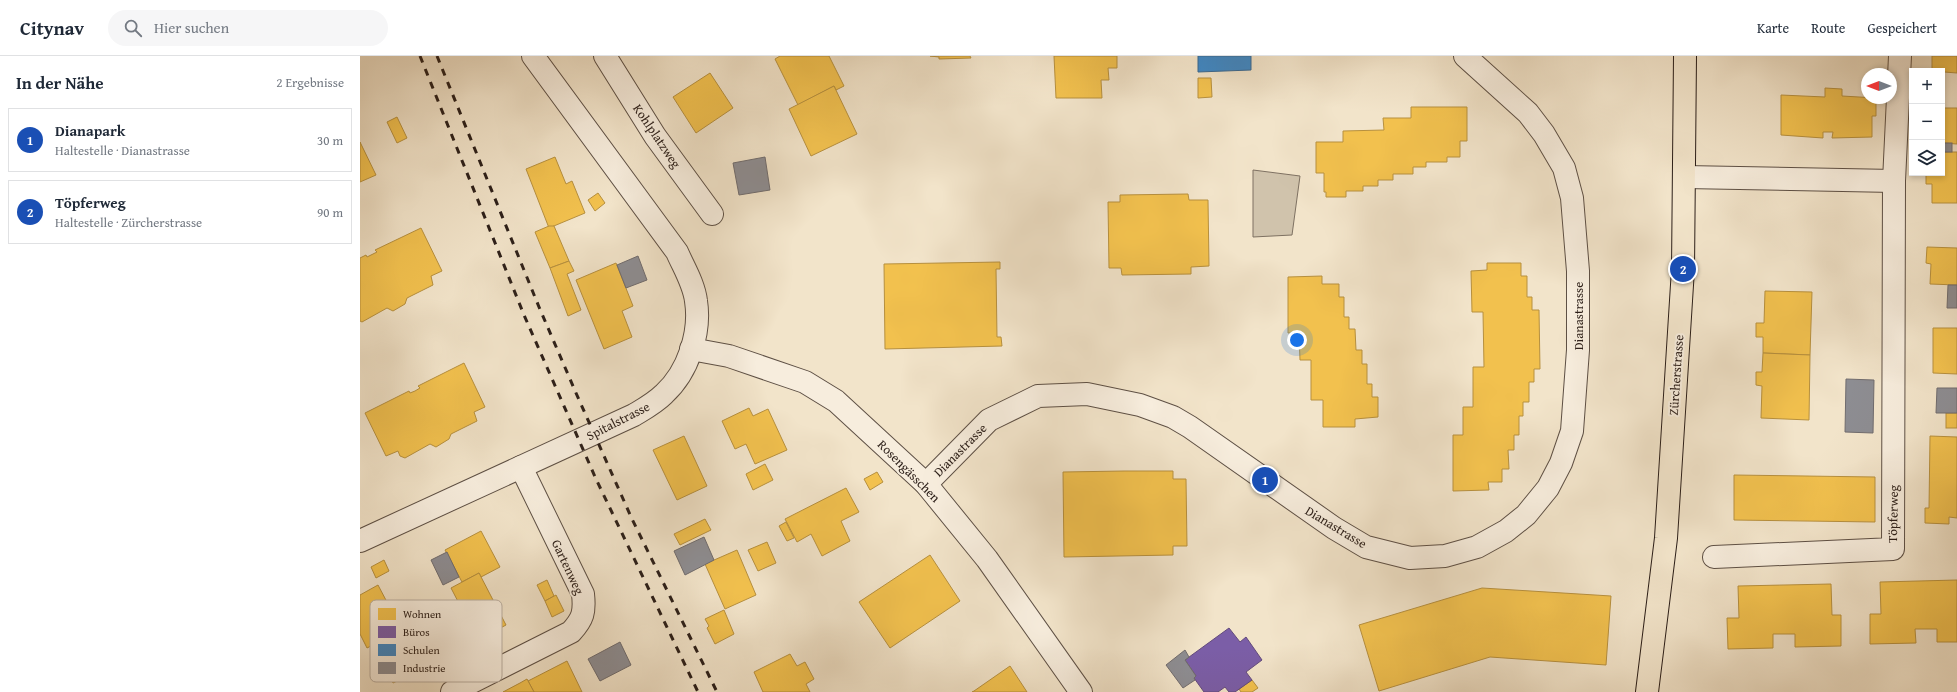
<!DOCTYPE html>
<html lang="de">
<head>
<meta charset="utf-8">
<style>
  body { margin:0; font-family:"Gentium Book Plus",serif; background:#f6f6f7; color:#1f2937 }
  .controls { position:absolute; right:12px; top:12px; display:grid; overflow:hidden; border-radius:0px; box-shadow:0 2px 6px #0003 }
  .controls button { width:36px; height:36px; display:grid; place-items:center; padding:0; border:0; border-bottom:1px solid #e0e1e3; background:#fff; color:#1f2937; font:20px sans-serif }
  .compass { position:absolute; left:1501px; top:12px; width:36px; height:36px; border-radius:50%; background:#fff; box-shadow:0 2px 6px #0003; rotate:270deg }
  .you { position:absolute; left:937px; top:284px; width:14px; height:14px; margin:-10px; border:3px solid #fff; border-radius:50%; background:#1a73e8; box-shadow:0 0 0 6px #1a73e833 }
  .badge { display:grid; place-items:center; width:26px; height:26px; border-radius:50%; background:#b45309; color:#fff; font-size:13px; font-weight:700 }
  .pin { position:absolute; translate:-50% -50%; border:2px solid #fff; box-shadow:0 1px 4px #0006 }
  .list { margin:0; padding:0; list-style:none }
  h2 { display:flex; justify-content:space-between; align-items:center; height:52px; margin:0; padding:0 16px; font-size:17px }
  h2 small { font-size:13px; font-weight:400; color:#747a83 }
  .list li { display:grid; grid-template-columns:26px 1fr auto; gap:12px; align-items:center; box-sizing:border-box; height:64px; margin:0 8px 8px; padding:0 8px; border:1px solid #e0e1e3; border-radius:0px }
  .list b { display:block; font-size:15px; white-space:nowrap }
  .list p { margin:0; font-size:13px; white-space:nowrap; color:#747a83 }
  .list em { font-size:13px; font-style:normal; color:#747a83 }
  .icon { flex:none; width:22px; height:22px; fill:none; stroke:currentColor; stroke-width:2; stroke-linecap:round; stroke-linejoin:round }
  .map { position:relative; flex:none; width:1597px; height:636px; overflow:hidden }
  header { display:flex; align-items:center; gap:24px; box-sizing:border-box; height:56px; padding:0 20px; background:#fff; border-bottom:1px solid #e0e1e3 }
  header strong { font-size:19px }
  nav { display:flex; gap:22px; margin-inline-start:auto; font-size:14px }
  .search { width:280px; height:36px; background:#f6f6f7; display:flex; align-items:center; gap:10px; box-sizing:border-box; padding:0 14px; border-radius:22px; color:#747a83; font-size:15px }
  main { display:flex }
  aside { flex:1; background:#fff }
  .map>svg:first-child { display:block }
  .green { fill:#d0c3ac; stroke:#7e7162 }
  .homes { fill:#f2c14e; stroke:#b7903e }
  .offices { fill:#7b5ea7; stroke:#634b7c }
  .schools { fill:#3f88c5; stroke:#396891 }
  .industry { fill:#8d8d92; stroke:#706c6e }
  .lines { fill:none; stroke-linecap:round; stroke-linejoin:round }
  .street-casing { stroke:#5e5045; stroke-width:24 }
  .primary-casing { stroke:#2c1f19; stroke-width:24 }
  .street { stroke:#f7eddd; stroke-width:22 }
  .primary { stroke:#f2e4ca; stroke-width:22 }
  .rail { stroke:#2c1f19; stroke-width:3; stroke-dasharray:7 7; stroke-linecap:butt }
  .labels { text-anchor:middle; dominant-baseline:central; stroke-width:4; stroke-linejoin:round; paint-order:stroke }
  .street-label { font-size:13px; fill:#2c1f19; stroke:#f7eddd }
  .key { fill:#f7eddd; stroke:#baafa2; stroke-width:1 }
  .key-label { font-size:11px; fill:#2c1f19 }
</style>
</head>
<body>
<header>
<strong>Citynav</strong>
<div class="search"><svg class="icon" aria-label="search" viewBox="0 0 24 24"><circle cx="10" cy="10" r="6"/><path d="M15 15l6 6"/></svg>Hier suchen</div>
<nav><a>Karte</a><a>Route</a><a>Gespeichert</a></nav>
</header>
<main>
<aside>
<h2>In der Nähe<small>2 Ergebnisse</small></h2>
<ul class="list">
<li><span class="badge" style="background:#1a4fb4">1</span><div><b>Dianapark</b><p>Haltestelle · Dianastrasse</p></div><em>30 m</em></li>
<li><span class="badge" style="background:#1a4fb4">2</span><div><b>Töpferweg</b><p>Haltestelle · Zürcherstrasse</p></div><em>90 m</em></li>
</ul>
</aside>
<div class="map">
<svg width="1597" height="636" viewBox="0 0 1597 636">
  <rect width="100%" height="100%" fill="#f2e4ca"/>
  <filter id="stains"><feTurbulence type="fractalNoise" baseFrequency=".005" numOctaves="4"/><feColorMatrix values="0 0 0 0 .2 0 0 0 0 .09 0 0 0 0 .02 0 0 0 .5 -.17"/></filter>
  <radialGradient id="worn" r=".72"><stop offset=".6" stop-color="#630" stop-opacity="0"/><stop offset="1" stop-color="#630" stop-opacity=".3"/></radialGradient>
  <path class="green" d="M893 114 940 120 932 179 893 181Z"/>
  <g class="homes">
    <path d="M420 0H469L484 30 476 34 474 30 438 49 415 3Z"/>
    <path d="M570 0H610L611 2 579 3V1Z"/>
    <path d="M694 0H757V12H748L749 24H741L742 42H696Z"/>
    <path d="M1572 0H1597V17L1572 15Z"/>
    <path d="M350 17 373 52 336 77 313 41Z"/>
    <path d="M838 22H851L852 41 838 42Z"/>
    <path d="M474 30 497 78 451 100 429 53Z"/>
    <path d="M1465 32 1482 33V40L1516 42V60H1512V81L1472 82 1473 76H1463V82L1421 79V39L1465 41Z"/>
    <path d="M1051 51H1107V85H1100V101H1087V106H1066V111H1053V118H1033V124H1018V130H1003V135H986V141H966V136H964V117H956V86H983V75L1024 74 1023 62H1051Z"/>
    <path d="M1582 52H1597V88L1582 87Z"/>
    <path d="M37 61 47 82 37 87 27 66Z"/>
    <path d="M0 86 16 119 0 126Z"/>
    <path d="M1582 96H1597V147H1572V128H1566V117H1582Z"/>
    <path d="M195 101 206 128 212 125 225 157 189 172 166 113Z"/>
    <path d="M238 137 245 147 235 155 228 144Z"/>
    <path d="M828 138 829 144H848L849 210 831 211V218L762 219 761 212H749L748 146H760V139Z"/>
    <path d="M189 170H194L209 205 190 212 175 176Z"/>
    <path d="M61 172 82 215 71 220 73 229 47 242 45 248 33 255 27 252 2 266 0 265V202L6 199 7 201 17 196 15 194Z"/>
    <path d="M1567 191 1597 192V229L1570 228 1571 208 1566 207Z"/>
    <path d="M209 205 214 215 207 218 221 254 208 260 190 212Z"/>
    <path d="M640 206V213H636L637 281H641L642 290 525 293 524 208Z"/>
    <path d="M256 207 273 250 262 255 272 281 244 293 216 224Z"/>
    <path d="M1127 207H1161V220H1167V241H1172V254H1179L1180 313H1174V326H1169V346H1163V360H1159V379H1154V394H1148L1149 413H1142V426H1128L1129 434 1093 435V379H1103V351H1113V311H1124L1123 256H1112L1111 215 1127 214Z"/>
    <path d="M962 220V228H979V241H984V261H989V273H995L996 294H1002V308H1007V328H1012V341H1018V361L995 363V371H963V344H951V304H940L939 277H928V221Z"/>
    <path d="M1405 235 1452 236 1450 299 1403 297V281H1396V267H1404Z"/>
    <path d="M1573 272H1597V318L1573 317Z"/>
    <path d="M1403 297 1450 299 1449 364 1401 362 1402 330 1396 329V316H1402Z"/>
    <path d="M104 307 125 351 114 356 117 365 91 378 89 383 76 391 70 388 45 402 40 400 38 395 26 400 5 357 49 335 50 337 55 335 60 332 58 330Z"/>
    <path d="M389 352 393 360 408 353 427 394 395 408 386 388 375 393 362 365Z"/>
    <rect x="1586" y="357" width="11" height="15"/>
    <path d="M324 380 347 430 317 444 293 394Z"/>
    <path d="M1570 380 1597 381V462L1589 461V468L1565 467V452H1569Z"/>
    <path d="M405 408 413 424 393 434 386 418Z"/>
    <path d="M764 415H813V423H826L827 490H813V499L704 501 703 416Z"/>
    <path d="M517 416 523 426 510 434 504 423Z"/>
    <path d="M1374 419 1515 421V466L1374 464Z"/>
    <path d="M486 432 499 456 481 465 490 485 462 500 451 478 437 486 425 463Z"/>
    <path d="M345 463 351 474 320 489 314 478Z"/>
    <path d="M426 466 434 482 427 485 419 470Z"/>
    <path d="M121 475 140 511 121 521 119 517 102 526 85 494Z"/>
    <path d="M407 486 416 507 398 515 388 494Z"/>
    <path d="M377 494 396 539 365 553 345 508Z"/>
    <path d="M570 499 600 545 530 592 499 546Z"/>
    <path d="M24 504 29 515 16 522 11 511Z"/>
    <path d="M119 517 146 569 118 584 91 532Z"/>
    <path d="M187 524 194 540 185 545 177 529Z"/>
    <path d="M1597 524V586H1577V573H1555L1556 587 1510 588V558H1521L1520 526Z"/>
    <path d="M1471 528 1472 559H1481V590L1435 591V578H1413V592L1368 593 1367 562H1379L1378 530Z"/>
    <path d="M18 529 28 548 25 550 39 575 36 576 39 583 13 595 11 590 7 592 0 578V539Z"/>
    <path d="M1122 532 1251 540 1246 609 1130 601 1019 635 999 569Z"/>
    <path d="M196 539 204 555 192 561 185 545Z"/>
    <path d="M364 554 374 578 355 588 347 572 349 570 345 563Z"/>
    <path d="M63 571 80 604 33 627 17 594Z"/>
    <path d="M430 598 437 610 445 606 454 623 446 628 450 636H403L394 616Z"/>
    <path d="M207 605 222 636H174L168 625Z"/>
    <path d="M650 610 667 636H612L614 635Z"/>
    <path d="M167 623 174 636H143L160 627Z"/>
    <path d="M892 624 898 632 892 636H881L879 633Z"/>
  </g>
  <path class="offices" d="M869 572 880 586 886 581 902 604 886 616 892 624 875 636H869L865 631 858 636H844L834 622 836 620 825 604Z"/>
  <path class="schools" d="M838 0H891V14L838 16Z"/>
  <g class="industry">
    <rect x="1582" y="87" width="10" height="9"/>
    <path d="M405 101 410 134 379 139 373 107Z"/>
    <path d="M278 200 287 224 266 232 257 209Z"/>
    <path d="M1588 229H1597V252H1587Z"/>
    <path d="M1486 323 1514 324 1513 377 1485 376Z"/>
    <path d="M1577 332H1597V357H1576Z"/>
    <path d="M344 481 354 504 325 519 314 495Z"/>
    <path d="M87 496 99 521 83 529 71 504Z"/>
    <path d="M260 586 271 609 240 625 228 603Z"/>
    <path d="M825 594 829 601 825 604 836 620 834 622 835 624 823 632 806 609Z"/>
  </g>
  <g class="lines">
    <g class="street-casing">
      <g id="street">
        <path d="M245 0 295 80 352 158"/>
        <path d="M1325 121 1534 125"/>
        <path d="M331 293 369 300 445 326 476 345 566 428 627 503 721 636"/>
        <path d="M566 428 629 364 678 340 727 338 780 349 813 361 830 371 974 472 1006 491 1050 502 1085 500 1117 491 1146 475 1166 459 1188 432 1201 407 1212 375 1218 294V215L1212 142 1204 112 1184 78 1168 57 1105 0"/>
        <path d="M0 485 274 359C284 353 295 347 304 338 328 316 341 277 336 245 334 228 324 212 317 196L173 0"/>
        <path d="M1354 501 1533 493 1534 125 1540 0"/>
        <path d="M92 636 211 576C223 563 225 556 223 538L161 411"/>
      </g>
    </g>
    <g class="primary-casing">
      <path id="primary" d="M1287 636 1306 482 1323 213 1325 0"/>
    </g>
    <use href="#street" class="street"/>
    <use href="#primary" class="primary"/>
    <g class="rail">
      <path d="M60 0 164 259 236 423 338 636"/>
      <path d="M77 0 179 251 216 337 272 463 357 636"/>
    </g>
  </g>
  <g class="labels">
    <g class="street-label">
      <text transform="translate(297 80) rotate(56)">Kohlplatzweg</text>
      <text transform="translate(1218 260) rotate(-90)">Dianastrasse</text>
      <text transform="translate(1316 319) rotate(-86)">Zürcherstrasse</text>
      <text transform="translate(258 365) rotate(-27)">Spitalstrasse</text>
      <text transform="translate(600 394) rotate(-45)">Dianastrasse</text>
      <text transform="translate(549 415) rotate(45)">Rosengässchen</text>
      <text transform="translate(1533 458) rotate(-89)">Töpferweg</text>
      <text transform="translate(976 471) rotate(31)">Dianastrasse</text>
      <text transform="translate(208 511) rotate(65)">Gartenweg</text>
    </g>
  </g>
  <rect x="10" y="544" width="132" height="82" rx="6" class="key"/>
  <rect x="18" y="552" width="18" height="12" fill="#f2c14e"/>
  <rect x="18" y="570" width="18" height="12" fill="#7b5ea7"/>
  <rect x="18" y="588" width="18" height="12" fill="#3f88c5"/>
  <rect x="18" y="606" width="18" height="12" fill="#8d8d92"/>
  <g class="key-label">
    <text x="43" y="562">Wohnen</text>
    <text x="43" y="580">Büros</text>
    <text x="43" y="598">Schulen</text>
    <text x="43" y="616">Industrie</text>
  </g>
  <rect width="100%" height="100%" filter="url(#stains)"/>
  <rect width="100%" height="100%" fill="url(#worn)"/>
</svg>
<div class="controls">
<button>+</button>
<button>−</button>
<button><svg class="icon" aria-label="layers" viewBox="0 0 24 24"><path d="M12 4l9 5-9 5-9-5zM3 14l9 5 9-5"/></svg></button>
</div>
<svg class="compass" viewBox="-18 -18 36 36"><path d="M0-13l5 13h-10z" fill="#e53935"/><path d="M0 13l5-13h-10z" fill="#747a83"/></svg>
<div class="you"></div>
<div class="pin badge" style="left:905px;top:424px;background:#1a4fb4">1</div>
<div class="pin badge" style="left:1323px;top:213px;background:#1a4fb4">2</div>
</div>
</main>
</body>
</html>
